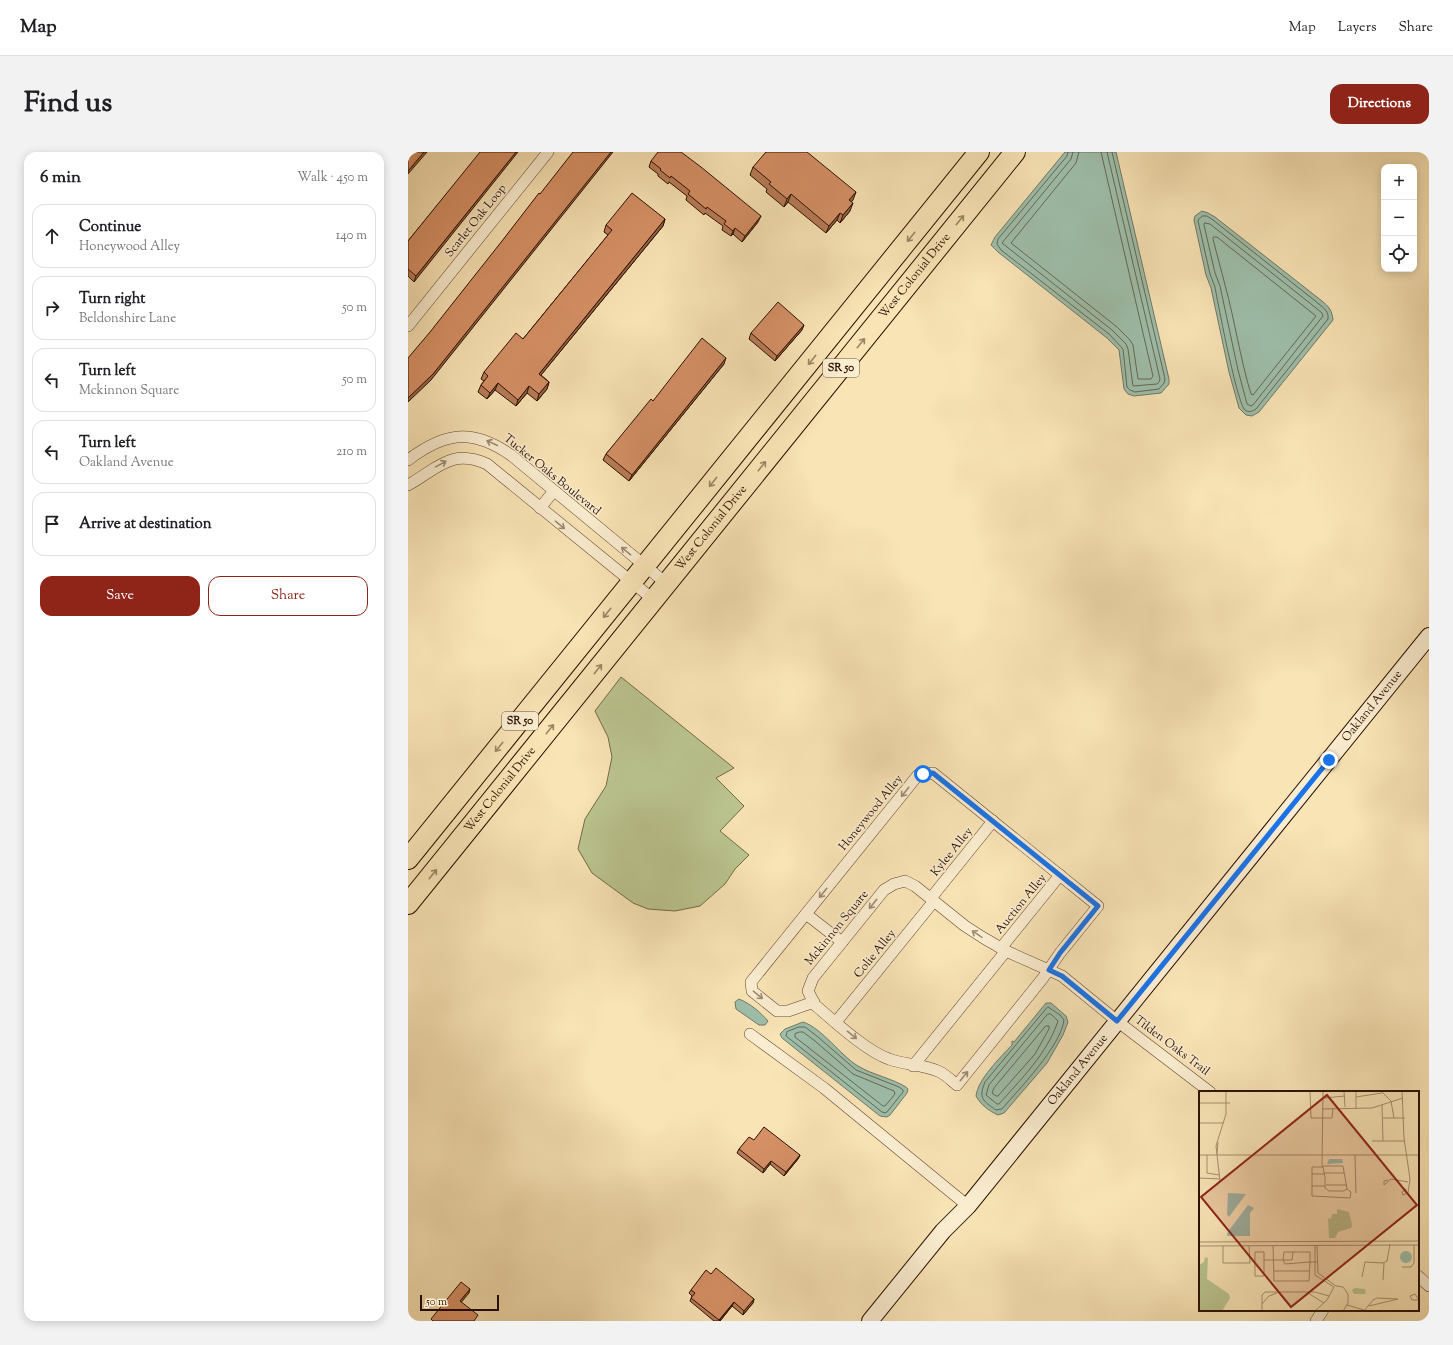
<!DOCTYPE html>
<html lang="en">
<head>
<meta charset="utf-8">
<style>
  body { margin:0; font-family:"Sorts Mill Goudy",serif; background:#f2f2f2; color:#202124 }
  .controls { position:absolute; right:12px; top:12px; display:grid; overflow:hidden; border-radius:8px; box-shadow:0 2px 10px #0003 }
  .controls button { width:36px; height:36px; display:grid; place-items:center; padding:0; border:0; border-bottom:1px solid #e0e0e0; background:#fff; color:#202124; font:20px sans-serif }
  .scale { position:absolute; left:12px; bottom:10px; width:79px; box-sizing:border-box; padding-left:4px; border:2px solid #2b1000; border-top:0; font-size:11px; line-height:14px; white-space:nowrap; color:#2b1000; -webkit-text-stroke:3px #fbedd0; paint-order:stroke }
  .stop { position:absolute; width:12px; height:12px; margin:-9px; border:3px solid #1a73e8; border-radius:50%; background:#fff }
  .stop.end { background:#1a73e8; border-color:#fff; box-shadow:0 1px 4px #0008 }
  .list { margin:0; padding:0; list-style:none }
  h2 { display:flex; justify-content:space-between; align-items:center; height:52px; margin:0; padding:0 16px; font-size:17px }
  h2 small { font-size:13px; font-weight:400; color:#757577 }
  .list li { display:grid; grid-template-columns:26px 1fr auto; gap:12px; align-items:center; box-sizing:border-box; height:64px; margin:0 8px 8px; padding:0 8px; border:1px solid #e0e0e0; border-radius:12px }
  .list b { display:block; font-size:15px; white-space:nowrap }
  .list p { margin:0; font-size:13px; white-space:nowrap; color:#757577 }
  .list em { font-size:13px; font-style:normal; color:#757577 }
  .actions { display:flex; gap:8px; padding:12px 16px }
  .actions a { flex:1; padding:9px 0; border:1px solid #8f2418; border-radius:12px; text-align:center; font-size:14px; color:#8f2418 }
  .actions .main { background:#8f2418; color:#fff }
  .icon { flex:none; width:22px; height:22px; fill:none; stroke:currentColor; stroke-width:2; stroke-linecap:round; stroke-linejoin:round }
  .map { position:relative; flex:none; width:1021px; height:1169px; overflow:hidden; border-radius:12px }
  header { display:flex; align-items:center; gap:24px; box-sizing:border-box; height:56px; padding:0 20px; background:#fff; border-bottom:1px solid #e0e0e0 }
  header strong { font-size:19px }
  nav { display:flex; gap:22px; margin-inline-start:auto; font-size:14px }
  .intro { display:flex; align-items:center; justify-content:space-between; box-sizing:border-box; height:96px; padding:0 24px }
  h1 { margin:0; font-size:28px }
  .button { padding:10px 18px; border-radius:12px; background:#8f2418; color:#fff; font-size:14px; font-weight:700 }
  main { display:flex; gap:24px; padding:0 24px }
  aside { flex:1; background:#fff; border-radius:12px; box-shadow:0 2px 10px #0003 }
  .map>svg:first-child { display:block }
  .green { fill:#bbc590; stroke:#736a48 }
  .water { fill:#9ebfab; stroke:#707967 }
  .lines { fill:none; stroke-linecap:round; stroke-linejoin:round }
  .shore { stroke:#646856; stroke-width:1 }
  .street-casing { stroke:#5e452e; stroke-width:12 }
  .secondary-casing { stroke:#2b1000; stroke-width:18 }
  .highway-casing { stroke:#2b1000; stroke-width:22 }
  .street { stroke:#fbedd0; stroke-width:11 }
  .secondary { stroke:#fbedd0; stroke-width:16 }
  .highway { stroke:#f9e4b6; stroke-width:20 }
  .wall { fill:#b87c58; stroke:#2b1000 }
  .shaded-wall { fill:#966547; stroke:#2b1000 }
  .building { fill:#d69066; stroke:#2b1000 }
  .oneway { stroke:#9c8564 }
  .oneway2 { stroke:#9d8a72 }
  .route { stroke:#1a73e8; stroke-width:5 }
  .labels { text-anchor:middle; dominant-baseline:central; stroke-width:3; stroke-linejoin:round; paint-order:stroke }
  .shield { fill:#fbedd0; stroke:#69523e; stroke-width:1 }
  .shield-label { font-size:11px; font-weight:bold; fill:#2b1000 }
  .street-label { font-size:12px; fill:#2b1000; stroke:#fbedd0 }
  .inset-road { fill:none; stroke:#a78f6d; stroke-width:1 }
  .view { fill:#8f2418; fill-opacity:0.15; stroke:#8f2418; stroke-width:2 }
  .inset-edge { fill:none; stroke:#2b1000; stroke-width:2 }
</style>
</head>
<body>
<header>
<strong>Map</strong>
<nav><a>Map</a><a>Layers</a><a>Share</a></nav>
</header>
<div class="intro"><h1>Find us</h1><a class="button">Directions</a></div>
<main>
<aside>
<h2>6 min<small>Walk · 450 m</small></h2>
<ul class="list">
<li><svg class="icon" aria-label="ahead" viewBox="0 0 24 24"><path d="M12 20V5M6 11l6-6 6 6"/></svg><div><b>Continue</b><p>Honeywood Alley</p></div><em>140 m</em></li>
<li><svg class="icon" aria-label="right" viewBox="0 0 24 24"><path d="M7 20v-9h11M14 6l5 5-5 5"/></svg><div><b>Turn right</b><p>Beldonshire Lane</p></div><em>50 m</em></li>
<li><svg class="icon" aria-label="left" viewBox="0 0 24 24"><path d="M17 20v-9H6M10 6l-5 5 5 5"/></svg><div><b>Turn left</b><p>Mckinnon Square</p></div><em>50 m</em></li>
<li><svg class="icon" aria-label="left" viewBox="0 0 24 24"><path d="M17 20v-9H6M10 6l-5 5 5 5"/></svg><div><b>Turn left</b><p>Oakland Avenue</p></div><em>210 m</em></li>
<li><svg class="icon" aria-label="arrive" viewBox="0 0 24 24"><path d="M6 21V4h12l-3 4 3 4H6"/></svg><div><b>Arrive at destination</b></div></li>
</ul>
<div class="actions"><a class="main">Save</a><a>Share</a></div>
</aside>
<div class="map">
<svg width="1021" height="1169" viewBox="0 0 1021 1169">
  <rect width="100%" height="100%" fill="#f9e4b6"/>
  <filter id="stains"><feTurbulence type="fractalNoise" baseFrequency=".005" numOctaves="4"/><feColorMatrix values="0 0 0 0 .2 0 0 0 0 .09 0 0 0 0 .02 0 0 0 .5 -.17"/></filter>
  <radialGradient id="worn" r=".72"><stop offset=".6" stop-color="#630" stop-opacity="0"/><stop offset="1" stop-color="#630" stop-opacity=".3"/></radialGradient>
  <path class="green" d="M213 525 326 616 308 626 336 654 312 679 341 703 327 717 317 732 292 754 267 759 240 757 225 751 184 721 170 697 177 667 198 634 204 605 200 585 187 559Z"/>
  <g class="water">
    <path d="M657 0H708L761 227V232L753 241 726 244 720 242 716 237 711 198 699 186 590 100 583 93 587 85Z"/>
    <path d="M794 59 800 61 807 65 914 149C921 155 924 158 925 168L851 260 844 264 838 263 831 256 821 220 803 136 798 123 786 68 787 64Z"/>
    <path d="M331 847C343 852 352 860 360 869L357 873H351L328 857 327 850Z"/>
    <path d="M638 851H643L658 864 660 870 655 883 639 911 596 961 590 963C581 959 573 953 568 944 570 927 592 906 604 893V889L606 890Z"/>
    <path d="M395 870C414 876 433 904 450 914 465 923 483 926 498 935L500 937 499 941 482 963 479 965 472 964 374 886 372 882 377 877Z"/>
  </g>
  <g class="lines">
    <g class="shore">
      <path d="M660 0 659 4 590 87 589 92 593 98 701 182 715 197 719 235 722 238 727 240 751 237 756 231 757 227 704 0"/>
      <path d="M665 0 663 7 594 91 704 178 718 192 720 197 725 234 749 232 751 230 752 227 699 0"/>
      <path d="M671 0 668 11 603 91 709 175 722 188 725 193 730 227H743L745 224 693 0"/>
      <path d="M795 64H799L805 68 911 152C916 156 921 160 920 167L848 257C845 259 841 261 837 258 829 251 810 152 807 135L802 122 790 69 791 67Z"/>
      <path d="M797 71 802 72 908 156 914 161 915 164 845 253 843 254 839 252 830 218 812 134 807 121 796 73Z"/>
      <path d="M806 85H809L908 164 845 243 843 242C832 206 827 169 817 133 813 117 809 103 805 87Z"/>
      <path d="M640 855 652 863 656 868C653 894 611 937 594 957L588 958C575 949 570 946 577 930Z"/>
      <path d="M640 862H643L650 869C639 902 613 927 591 952H589L578 943 581 933Z"/>
      <path d="M638 874H641V877L627 902 590 944H588L584 941 586 936Z"/>
      <path d="M391 875H397L410 885 448 918 491 935 495 938V940L479 960 477 961 474 960 378 884 379 880Z"/>
      <path d="M392 880H395L407 889 445 922 486 939 487 942 477 954H475L387 885V882Z"/>
    </g>
    <g class="street-casing">
      <g id="street">
        <path d="M0 174 140 0"/>
        <path d="M0 308C37 280 64 276 103 303L259 432"/>
        <path d="M0 333C29 317 43 296 79 312L246 448"/>
        <path d="M132 356 145 340"/>
        <path d="M523 746 585 669"/>
        <path d="M398 762 434 790"/>
        <path d="M593 796 652 723"/>
        <path d="M406 850 380 859H369L344 839 343 830 510 623 525 621 690 754 652 801 635 826 549 933C544 929 538 923 532 920 516 912 497 913 481 907 458 899 426 869 407 853L400 839 405 826 476 738 486 732 497 729 507 734 557 774 574 785 598 799 654 824 709 869 802 940"/>
        <path d="M428 870 526 749"/>
        <path d="M342 882 416 936 560 1054"/>
        <path d="M505 914 598 799"/>
        <path d="M1010 1124 1021 1134"/>
        <path d="M908 1169 915 1158"/>
      </g>
    </g>
    <g class="secondary-casing">
      <g id="secondary">
        <path id="s1" d="M462 1169 535 1079 560 1054 1021 484"/>
      </g>
    </g>
    <g class="highway-casing">
      <g id="highway">
        <path d="M0 707 571 0"/>
        <path id="s2" d="M0 752 607 0"/>
      </g>
    </g>
    <use href="#street" class="street"/>
    <use href="#secondary" class="secondary"/>
    <use href="#highway" class="highway"/>
  </g>
  <g class="wall">
    <path d="M243 9 350 70 334 90 325 82 323 84 314 78 315 74 297 61 296 63 278 48 279 44 261 30 260 32 250 24V22L241 15Z"/>
    <path d="M64 11 6 130 0 124V89Z"/>
    <path d="M345 15 445 48 443 50 442 59 432 71 429 68 418 81 380 50 376 55 358 40 359 37 342 23Z"/>
    <path d="M257 67 255 74 133 223 141 230 139 237 129 249 119 241 108 254 87 238 79 247 70 240 73 233 76 229 73 227 76 220 115 187 200 83 196 80 198 73Z"/>
    <path d="M394 178 367 209 341 187 343 181Z"/>
    <path d="M316 212 221 329 195 308 198 302 245 249Z"/>
    <path d="M346 988 392 1003 390 1007 376 1024 362 1012 355 1021 329 1001 331 997Z"/>
    <path d="M303 1122 346 1147 345 1151 335 1163 324 1154 312 1169H306L282 1149 284 1144 281 1141 283 1138Z"/>
  </g>
  <g class="shaded-wall">
    <path d="M16 0H19L0 22V19Z"/>
    <path d="M108 0H110L6 130 8 124Z"/>
    <path d="M203 0H205L23 228 0 250V246Z"/>
    <path d="M448 40 445 48 438 56 441 48Z"/>
    <path d="M383 42 380 50 376 55 379 47Z"/>
    <path d="M445 51 442 59 432 71 435 63Z"/>
    <path d="M432 61 429 68 418 81 421 74Z"/>
    <path d="M353 64 350 70 334 90 337 84Z"/>
    <path d="M257 67 255 74 129 228 131 222Z"/>
    <path d="M327 76 325 82 323 84 325 79Z"/>
    <path d="M396 173 394 178 367 209 369 204Z"/>
    <path d="M318 206 316 212 221 329 224 323Z"/>
    <path d="M141 230 139 237 129 249 131 242Z"/>
    <path d="M90 231 87 238 79 247 82 241Z"/>
    <path d="M121 234 119 241 108 254 110 248Z"/>
    <path d="M392 1003 390 1007 376 1024 378 1020Z"/>
    <path d="M363 1009 362 1012 355 1021 356 1017Z"/>
    <path d="M62 1137 61 1141 51 1153 52 1149Z"/>
    <path d="M346 1147 345 1151 335 1163 336 1159Z"/>
    <path d="M326 1150 324 1154 312 1169H311Z"/>
  </g>
  <g class="building">
    <path d="M0 0H16L0 19Z"/>
    <path d="M72 0H108L8 124 0 117V89Z"/>
    <path d="M165 0H203L25 222 0 246V206L22 180 94 89 131 41 132 42Z"/>
    <path d="M250 0H273L293 15 353 64 337 84 327 76 325 79 316 72 318 69 299 55 298 57 280 42 282 39 263 24 262 26 252 18 253 17 243 9Z"/>
    <path d="M358 0H399L448 40 441 48 445 51 435 63 432 61 421 74 383 42 379 47 361 32 363 30 345 15Z"/>
    <path d="M224 41 257 67 131 222 141 230 131 242 121 234 110 248 90 231 82 241 73 233 80 224 76 220 108 181 115 187 204 78 198 73Z"/>
    <path d="M370 150 396 173 369 204 343 181Z"/>
    <path d="M294 186 318 206 224 323 198 302 243 247 245 249Z"/>
    <path d="M356 975 392 1003 378 1020 363 1009 356 1017 331 997 341 985 346 988Z"/>
    <path d="M308 1116 346 1147 336 1159 326 1150 311 1168 283 1146 287 1141 283 1138 298 1118 303 1122Z"/>
    <path d="M53 1130 62 1137 52 1149 70 1163 66 1169H25L23 1167Z"/>
  </g>
  <defs><path id="oneway-shaft" d="M-6 0H5M1.5-3L5.5 0L1.5 3" fill="none" stroke-width="1.6" stroke-linecap="round" stroke-linejoin="round"/></defs>
  <g class="oneway">
    <use href="#oneway-shaft" transform="translate(552 68) rotate(-51)"/>
    <use href="#oneway-shaft" transform="translate(503 85) rotate(129)"/>
    <use href="#oneway-shaft" transform="translate(453 191) rotate(-51)"/>
    <use href="#oneway-shaft" transform="translate(404 208) rotate(129)"/>
    <use href="#oneway-shaft" transform="translate(354 314) rotate(-51)"/>
    <use href="#oneway-shaft" transform="translate(305 330) rotate(129)"/>
    <use href="#oneway-shaft" transform="translate(199 461) rotate(129)"/>
    <use href="#oneway-shaft" transform="translate(190 517) rotate(-51)"/>
    <use href="#oneway-shaft" transform="translate(142 577) rotate(-51)"/>
    <use href="#oneway-shaft" transform="translate(91 595) rotate(129)"/>
    <use href="#oneway-shaft" transform="translate(25 722) rotate(-51)"/>
  </g>
  <g class="oneway2">
    <use href="#oneway-shaft" transform="translate(84 291) rotate(-155)"/>
    <use href="#oneway-shaft" transform="translate(33 312) rotate(-29)"/>
    <use href="#oneway-shaft" transform="translate(152 373) rotate(39)"/>
    <use href="#oneway-shaft" transform="translate(218 399) rotate(-141)"/>
    <use href="#oneway-shaft" transform="translate(497 640) rotate(129)"/>
    <use href="#oneway-shaft" transform="translate(415 741) rotate(129)"/>
    <use href="#oneway-shaft" transform="translate(465 752) rotate(129)"/>
    <use href="#oneway-shaft" transform="translate(569 782) rotate(-146)"/>
    <use href="#oneway-shaft" transform="translate(350 843) rotate(40)"/>
    <use href="#oneway-shaft" transform="translate(444 883) rotate(39)"/>
    <use href="#oneway-shaft" transform="translate(556 924) rotate(-51)"/>
  </g>
  <g class="lines">
    <path class="route" d="M515 622 525 621 690 754 652 801 641 818 654 824 709 869 921 608"/>
  </g>
  <g class="labels">
    <g class="shield">
      <rect x="415" y="207" width="36" height="18" rx="3"/>
      <rect x="94" y="560" width="36" height="18" rx="3"/>
    </g>
    <g class="shield-label">
      <text x="433" y="216">SR 50</text>
      <text x="112" y="569">SR 50</text>
    </g>
    <g class="street-label">
      <text transform="translate(68 69) rotate(-51)">Scarlet Oak Loop</text>
      <text stroke="none"><textPath href="#s2" startOffset="807">West Colonial Drive</textPath></text>
      <text transform="translate(144 323) rotate(39)">Tucker Oaks Boulevard</text>
      <text stroke="none"><textPath href="#s2" startOffset="483">West Colonial Drive</textPath></text>
      <text stroke="none"><textPath href="#s1" startOffset="794">Oakland Avenue</textPath></text>
      <text stroke="none"><textPath href="#s2" startOffset="147">West Colonial Drive</textPath></text>
      <text transform="translate(463 661) rotate(-51)">Honeywood Alley</text>
      <text transform="translate(544 700) rotate(-51)">Kylee Alley</text>
      <text transform="translate(613 752) rotate(-51)">Auction Alley</text>
      <text transform="translate(429 776) rotate(-51)">Mckinnon Square</text>
      <text transform="translate(467 802) rotate(-51)">Colie Alley</text>
      <text transform="translate(764 894) rotate(37)">Tilden Oaks Trail</text>
      <text stroke="none"><textPath href="#s1" startOffset="326">Oakland Avenue</textPath></text>
    </g>
  </g>
  <g transform="translate(791 939)">
    <rect width="220" height="220" fill="#f9e4b6"/>
    <path d="M138 118 150 121 153 133 152 137 139 141 136 147H130L129 127 132 128 133 123H138ZM6 166 9 167 8 188 30 203 31 207 23 220H0V174L5 171ZM156 197 166 198 167 203H155L153 199Z" fill="#bbc590"/>
    <path d="M130 68H143L144 72 128 73ZM29 102 47 103 30 126 28 123ZM49 114 55 117 51 122V145H28V142ZM201 166a6 6 0 1 1 12 0a6 6 0 1 1-12 0Z" fill="#9ebfab"/>
    <path class="inset-road" d="M111 0 112 27H133L134 17M124 0 123 74 124 76 125 82 126 86V97L130 100H145L148 98 144 75H125L124 76H113V105L151 107 152 101 148 98M145 0 146 16M157 0V17M182 0 192 10 195 27M203 0 205 47 211 88 209 102 204 104 203 101 208 98M157 6 183 2M125 7 146 5M0 12H31M183 14 184 50M123 18 173 17 204 7M183 27H206M0 32H24M173 50H206M18 63 19 51M0 64H220M8 64V82L20 84M156 64 157 102M125 82H145M113 83H126M0 87 21 88M189 89 185 90V94L192 88 209 91M21 90 17 55 27 23V0M127 94H148M113 95H126M0 151 220 150M118 154 119 182 137 195M0 155 220 154M24 155V172H51L50 155M74 155 75 190H110L111 171 86 173 84 169M116 155V184L135 196M56 161H65V185H56ZM65 169H84L85 161H111V171H118M84 169H93L94 161M203 176H212L215 172V154M75 180H111M163 186 166 171 184 172 188 170 191 153M184 189 185 172M137 195 144 196 149 203V212L144 220M109 202 125 212M220 209 216 203 211 205 213 209H220M63 213 70 205 78 202M148 214 165 219M63 220V204L66 201H116L130 205M116 220 128 209 135 196M165 220 174 209 178 207 199 208 170 215"/>
    <path class="view" d="M128 4 218 114 92 216 2 106Z"/>
    <rect width="220" height="220" class="inset-edge"/>
  </g>
  <rect width="100%" height="100%" filter="url(#stains)"/>
  <rect width="100%" height="100%" fill="url(#worn)"/>
</svg>
<div class="controls">
<button>+</button>
<button>−</button>
<button><svg class="icon" aria-label="locate" viewBox="0 0 24 24"><circle cx="12" cy="12" r="6"/><path d="M12 2v4M12 18v4M2 12h4M18 12h4"/></svg></button>
</div>
<div class="scale">50 m</div>
<div class="stop" style="left:515px;top:622px"></div>
<div class="stop end" style="left:921px;top:608px"></div>
</div>
</main>
</body>
</html>
